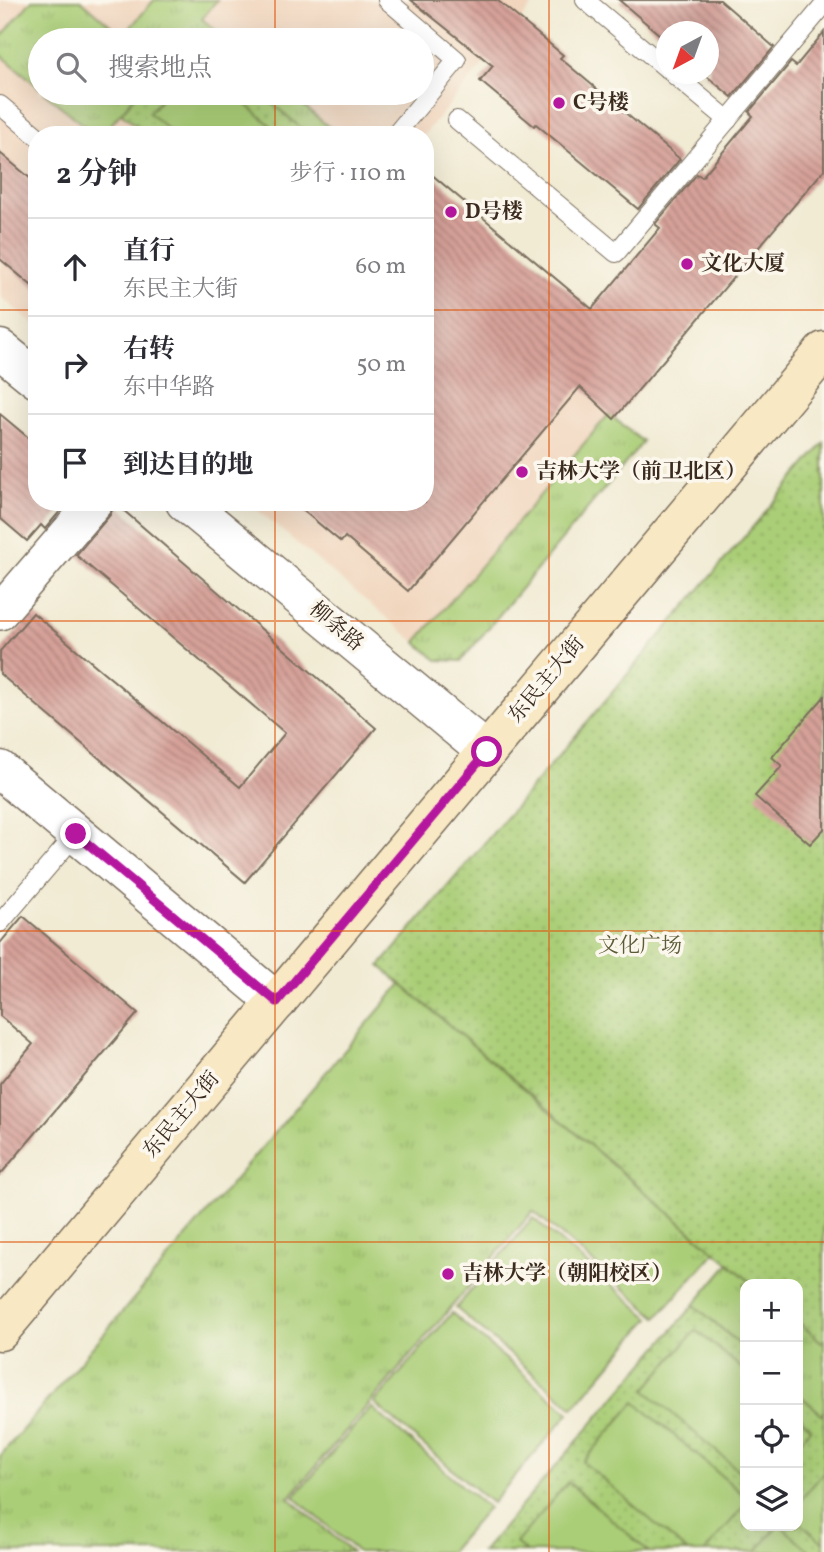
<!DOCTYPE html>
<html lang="zh">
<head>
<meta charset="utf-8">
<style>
  body { margin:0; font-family:Vollkorn,"Noto Serif SC",serif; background:#f2f2f3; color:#2b2b33 }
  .controls { position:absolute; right:21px; bottom:21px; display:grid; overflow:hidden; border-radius:14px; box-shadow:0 7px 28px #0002 }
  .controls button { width:63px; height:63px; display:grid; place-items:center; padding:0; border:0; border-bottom:2px solid #e1e1e2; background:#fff; color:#2b2b33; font:35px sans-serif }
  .compass { position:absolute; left:656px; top:21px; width:63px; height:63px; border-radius:50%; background:#fff; box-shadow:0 7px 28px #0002; rotate:221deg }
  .stop { position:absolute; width:21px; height:21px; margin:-16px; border:5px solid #b5179e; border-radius:50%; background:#fff }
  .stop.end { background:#b5179e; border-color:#fff; box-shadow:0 2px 7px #0008 }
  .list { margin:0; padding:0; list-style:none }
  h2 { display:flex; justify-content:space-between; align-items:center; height:91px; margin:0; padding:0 28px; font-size:30px }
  h2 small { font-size:23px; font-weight:400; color:#7c7c81 }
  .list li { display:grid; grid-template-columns:46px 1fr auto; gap:21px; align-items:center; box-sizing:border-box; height:98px; padding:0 28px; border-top:2px solid #e1e1e2 }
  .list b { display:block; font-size:26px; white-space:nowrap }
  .list p { margin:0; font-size:23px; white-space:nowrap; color:#7c7c81 }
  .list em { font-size:23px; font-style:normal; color:#7c7c81 }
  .icon { flex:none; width:38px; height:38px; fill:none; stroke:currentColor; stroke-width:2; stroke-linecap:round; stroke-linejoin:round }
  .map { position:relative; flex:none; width:824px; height:1552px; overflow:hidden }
  .search { position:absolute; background:#fff; box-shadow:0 7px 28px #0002; left:28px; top:28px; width:406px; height:77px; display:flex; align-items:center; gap:18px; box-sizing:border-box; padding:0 24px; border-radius:38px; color:#7c7c81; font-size:26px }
  .panel { position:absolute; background:#fff; box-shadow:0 7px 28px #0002; left:28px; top:126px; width:406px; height:385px; border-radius:28px }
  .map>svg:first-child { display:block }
  .built { fill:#f1d5bd; fill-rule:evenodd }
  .grass { fill:url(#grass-tufts); stroke:#727c4a; stroke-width:2 }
  .park { fill:url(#park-dots); stroke:#727c4a; stroke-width:2 }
  .pitch { fill:#aace77; stroke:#727c4a; stroke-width:2 }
  .building { fill:url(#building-back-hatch) }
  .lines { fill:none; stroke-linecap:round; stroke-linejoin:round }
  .service-casing { stroke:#7b6e5e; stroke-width:20 }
  .minor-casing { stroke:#7b6e5e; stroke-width:38 }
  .tertiary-casing { stroke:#7b6e5e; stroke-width:41 }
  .secondary-casing { stroke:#7b6e5e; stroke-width:41 }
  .service { stroke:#fff; stroke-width:18 }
  .minor { stroke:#fff; stroke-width:35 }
  .tertiary { stroke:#fff; stroke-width:38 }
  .secondary { stroke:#f8e8c3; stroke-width:38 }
  .route { stroke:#b5179e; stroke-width:9 }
  .grid { fill:none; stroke:#df570d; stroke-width:2; stroke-opacity:0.55 }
  .poi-dot { fill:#b5179e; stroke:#fbf7ec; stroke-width:2.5 }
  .labels { text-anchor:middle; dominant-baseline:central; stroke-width:7; stroke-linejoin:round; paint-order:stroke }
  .poi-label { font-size:21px; font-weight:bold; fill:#3b2a1e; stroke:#fbf7ec; text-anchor:start }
  .street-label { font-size:21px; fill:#3b2a1e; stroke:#fbf7ec }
  .park-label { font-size:21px; fill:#5c5b39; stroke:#fbf7ec }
</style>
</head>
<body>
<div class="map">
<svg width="824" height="1552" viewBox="0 0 824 1552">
  <defs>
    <pattern id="grass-tufts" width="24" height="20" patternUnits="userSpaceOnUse" patternTransform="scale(1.75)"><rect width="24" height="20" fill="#aace77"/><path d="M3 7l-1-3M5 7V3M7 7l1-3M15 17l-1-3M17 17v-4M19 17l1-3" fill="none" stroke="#93b166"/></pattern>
    <pattern id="park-dots" width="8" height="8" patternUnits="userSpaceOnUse" patternTransform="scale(1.75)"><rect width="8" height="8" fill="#aace77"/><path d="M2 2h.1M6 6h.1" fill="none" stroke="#93b166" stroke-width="1.8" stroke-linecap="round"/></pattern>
    <pattern id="building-back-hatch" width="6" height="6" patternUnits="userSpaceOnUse" patternTransform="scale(1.75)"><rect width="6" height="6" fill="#d6a199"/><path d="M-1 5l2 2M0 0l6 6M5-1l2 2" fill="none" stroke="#af837c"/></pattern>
  </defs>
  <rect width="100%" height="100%" fill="#fbf7ec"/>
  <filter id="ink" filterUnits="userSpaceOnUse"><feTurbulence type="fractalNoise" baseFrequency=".0143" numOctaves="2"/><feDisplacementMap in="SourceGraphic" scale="14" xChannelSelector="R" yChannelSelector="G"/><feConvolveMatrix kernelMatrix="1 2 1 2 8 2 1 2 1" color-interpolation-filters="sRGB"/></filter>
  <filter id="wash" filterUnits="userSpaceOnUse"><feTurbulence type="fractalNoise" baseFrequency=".00686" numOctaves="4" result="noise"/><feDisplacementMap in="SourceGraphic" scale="28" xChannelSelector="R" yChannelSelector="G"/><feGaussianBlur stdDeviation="1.57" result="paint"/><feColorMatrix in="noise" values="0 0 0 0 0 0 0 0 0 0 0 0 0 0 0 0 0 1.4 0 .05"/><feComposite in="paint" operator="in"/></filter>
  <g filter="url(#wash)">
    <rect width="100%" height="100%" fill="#f1ebd4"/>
    <g class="built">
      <path d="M0 0H537L424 135H37V327L0 296ZM40 40H422V93H40Z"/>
      <path d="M425 260 643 442 461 661 437 660 248 502H425Z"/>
    </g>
    <g class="grass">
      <path d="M32 0H81L123 36 154 0H217L202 19 227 40H198L189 33 182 40H40V88L0 54V38Z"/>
      <path d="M45 93H138L102 135H95Z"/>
      <path d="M260 93H289L338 135H309Z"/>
      <path d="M609 414 643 442 461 661 437 660 416 642Z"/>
      <path d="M401 984 715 1252 657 1317 533 1211 289 1498 352 1552H0V1456Z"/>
      <path d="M729 1263 753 1284H745V1349L694 1305Z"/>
      <path d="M798 1322 824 1344V1416L798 1394Z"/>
    </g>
    <g class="park">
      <path d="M138 93H260L309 135H147L121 113Z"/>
      <path d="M824 443V1344L798 1322V1284H753L380 966Z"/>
      <path d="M694 1305 745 1349V1526H798V1394L824 1416V1552H482Z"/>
    </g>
    <g class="pitch">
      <path d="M166 93H233L282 135H175L149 113Z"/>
      <path d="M533 1218 650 1318 573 1408 456 1308Z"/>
      <path d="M452 1313 569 1413 492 1503 374 1403Z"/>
      <path d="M696 1330 745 1371V1476L645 1390Z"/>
      <path d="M635 1402 745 1496V1505L705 1552H688L583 1462Z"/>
      <path d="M371 1407 488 1508 450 1552H358L294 1497Z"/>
      <path d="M798 1416 811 1428 798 1444Z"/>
      <path d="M824 1472V1543L798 1521V1503Z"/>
      <path d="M568 1482 649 1552H527L516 1543Z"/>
      <path d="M778 1526H781L811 1552H756Z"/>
    </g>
    <g id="blocks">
      <g class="building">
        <path d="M411 0H497L563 55 560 58 680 159 638 209 536 124 534 126 480 81 493 66Z"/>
        <path d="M619 0H720L774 47 732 97 704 74H709V32H667V41Z"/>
        <path d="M824 32V170L614 419 580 387 408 591 345 537 341 542 293 502H425V169L592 309 660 228 655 224 697 174 702 177 753 116 749 112 791 62 796 66Z"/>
        <path d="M0 153 37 184V290L0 259Z"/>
        <path d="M0 414 37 445V502H68L45 529 41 525 27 541 0 518Z"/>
        <path d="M115 503 376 728 245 882 0 674V651L33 613 240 787 285 733 76 555 110 515Z"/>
        <path d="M824 697V829L810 844 755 796 782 766 772 757Z"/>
        <path d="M23 916 138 1013 0 1175V1084L33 1044 0 1016V943Z"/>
      </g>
    </g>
  </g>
  <g filter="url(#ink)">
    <use href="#blocks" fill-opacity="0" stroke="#7b6e5e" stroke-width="2"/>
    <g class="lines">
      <g class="service-casing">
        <g id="service">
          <path d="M387 0 457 60 395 135"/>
          <path d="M585 0 666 68"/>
          <path d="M673 74 728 120"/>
          <path d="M0 105 37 136"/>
          <path d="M457 120 616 253 824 5"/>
          <path d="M0 923 76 834"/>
        </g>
      </g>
      <g class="minor-casing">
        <path id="minor" d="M0 612 95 502"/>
      </g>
      <g class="tertiary-casing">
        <g id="tertiary">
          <path d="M0 349 37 379"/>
          <path d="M185 502 487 752"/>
          <path d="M0 770 277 1002"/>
        </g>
      </g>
      <g class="secondary-casing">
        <path id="secondary" d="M0 1331 824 351"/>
      </g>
      <use href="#service" class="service"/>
      <use href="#minor" class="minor"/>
      <use href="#tertiary" class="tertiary"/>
      <use href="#secondary" class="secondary"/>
    </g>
  </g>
  <g class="lines" filter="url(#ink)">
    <path class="route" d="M76 834 277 1002 487 752"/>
  </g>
  <path class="grid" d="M275 0V40M549 0V1552M275 93V135M0 310H37M425 310H824M275 502V1552M0 621H824M0 931H824M0 1242H824"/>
  <g class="poi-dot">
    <circle cx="559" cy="103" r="7"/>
    <circle cx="451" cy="212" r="7"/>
    <circle cx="687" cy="264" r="7"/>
    <circle cx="522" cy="472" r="7"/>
    <circle cx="448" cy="1274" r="7"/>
  </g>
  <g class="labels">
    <g class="poi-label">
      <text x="573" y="103">C号楼</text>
      <text x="465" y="212">D号楼</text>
      <text x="701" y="264">文化大厦</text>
      <text x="536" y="472">吉林大学（前卫北区）</text>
      <text x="462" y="1274">吉林大学（朝阳校区）</text>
    </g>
    <g class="street-label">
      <text transform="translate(336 627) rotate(40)">柳条路</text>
      <text transform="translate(547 680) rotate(-50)">东民主大街</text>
      <text transform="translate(182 1115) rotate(-50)">东民主大街</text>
    </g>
    <g class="park-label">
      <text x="640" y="946">文化广场</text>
    </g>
  </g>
</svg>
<div class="controls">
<button>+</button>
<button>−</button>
<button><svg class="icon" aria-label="locate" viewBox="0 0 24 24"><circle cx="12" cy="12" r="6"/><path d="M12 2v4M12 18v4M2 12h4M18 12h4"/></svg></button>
<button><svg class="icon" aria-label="layers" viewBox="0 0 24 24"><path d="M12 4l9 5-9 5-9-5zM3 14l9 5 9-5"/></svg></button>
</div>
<svg class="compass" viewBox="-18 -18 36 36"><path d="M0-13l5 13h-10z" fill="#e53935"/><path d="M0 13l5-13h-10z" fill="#7c7c81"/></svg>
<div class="stop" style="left:487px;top:752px"></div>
<div class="stop end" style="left:76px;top:834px"></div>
<div class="search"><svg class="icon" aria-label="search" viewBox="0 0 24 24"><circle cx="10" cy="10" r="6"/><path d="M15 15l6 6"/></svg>搜索地点</div>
<section class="panel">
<h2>2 分钟<small>步行 · 110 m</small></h2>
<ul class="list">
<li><svg class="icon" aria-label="ahead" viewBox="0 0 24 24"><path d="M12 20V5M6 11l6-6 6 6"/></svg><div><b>直行</b><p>东民主大街</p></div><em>60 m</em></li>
<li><svg class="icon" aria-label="right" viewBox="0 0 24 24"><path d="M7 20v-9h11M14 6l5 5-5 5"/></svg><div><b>右转</b><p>东中华路</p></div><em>50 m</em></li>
<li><svg class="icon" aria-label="arrive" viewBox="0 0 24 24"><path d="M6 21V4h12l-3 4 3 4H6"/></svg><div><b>到达目的地</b></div></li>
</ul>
</section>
</div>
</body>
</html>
